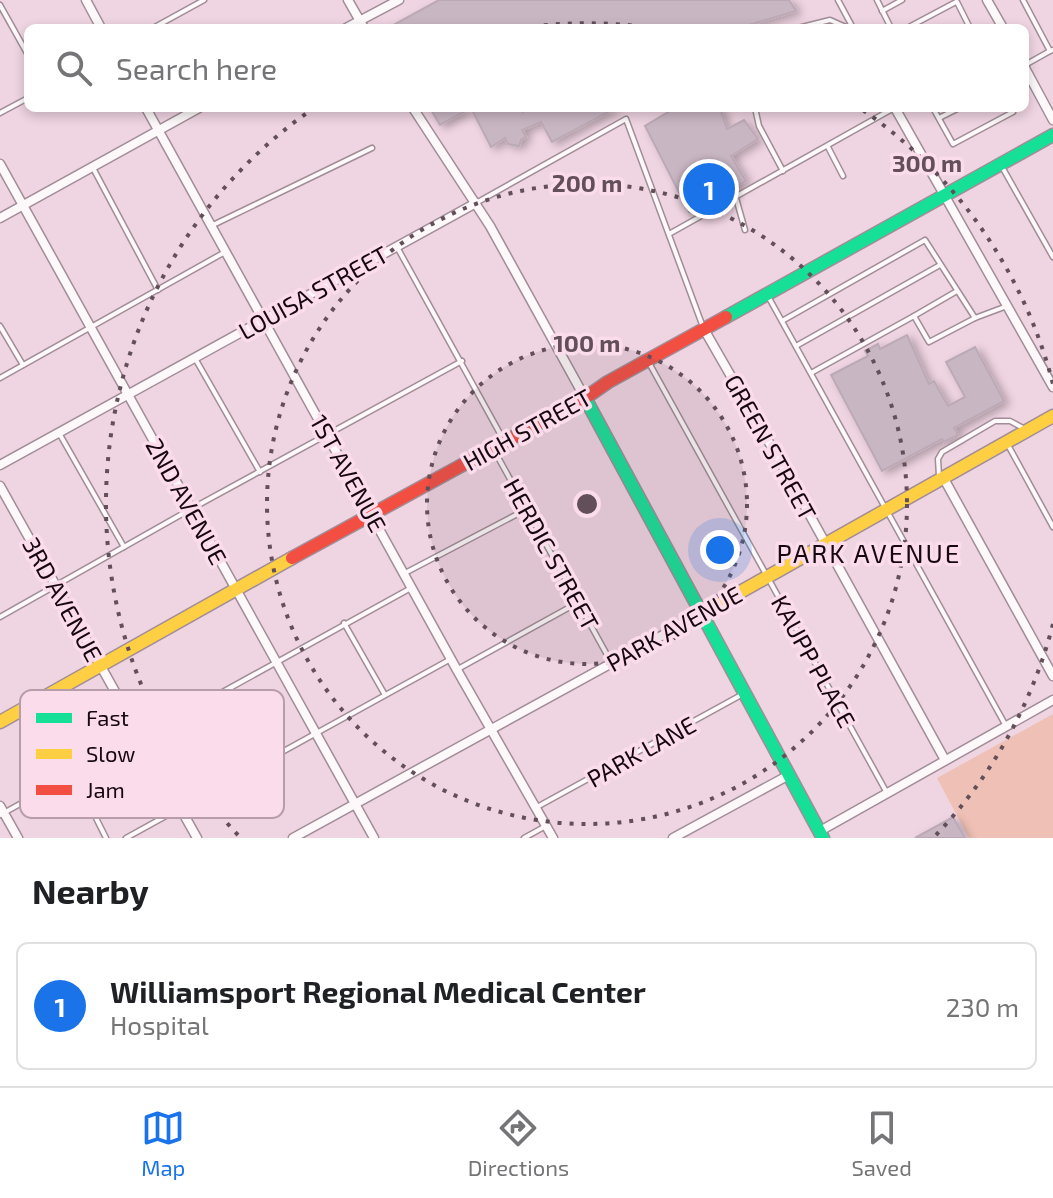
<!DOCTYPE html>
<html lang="en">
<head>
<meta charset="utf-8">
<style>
  body { margin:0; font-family:"Exo 2",sans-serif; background:#f6f6f6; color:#202124 }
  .you { position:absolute; left:720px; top:550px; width:28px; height:28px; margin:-20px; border:6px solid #fff; border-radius:50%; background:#1a73e8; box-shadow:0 0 0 12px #1a73e833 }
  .badge { display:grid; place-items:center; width:52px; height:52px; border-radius:50%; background:#1a73e8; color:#fff; font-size:26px; font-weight:700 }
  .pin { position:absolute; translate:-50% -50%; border:4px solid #fff; box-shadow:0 2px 8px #0006 }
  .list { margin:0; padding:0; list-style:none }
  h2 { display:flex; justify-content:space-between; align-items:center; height:104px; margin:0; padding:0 32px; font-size:34px }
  h2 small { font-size:26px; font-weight:400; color:#757577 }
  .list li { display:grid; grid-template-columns:52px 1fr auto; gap:24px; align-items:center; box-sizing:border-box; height:128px; margin:0 16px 16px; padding:0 16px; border:2px solid #e0e0e0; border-radius:12px }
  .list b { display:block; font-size:30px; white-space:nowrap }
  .list p { margin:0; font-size:26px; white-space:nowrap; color:#757577 }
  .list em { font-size:26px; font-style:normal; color:#757577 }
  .icon { flex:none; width:44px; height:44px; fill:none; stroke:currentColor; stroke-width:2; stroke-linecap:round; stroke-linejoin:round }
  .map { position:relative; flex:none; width:1053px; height:838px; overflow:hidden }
  .search { position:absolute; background:#fff; box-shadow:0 4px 12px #0003; left:24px; right:24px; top:24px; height:88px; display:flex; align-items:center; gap:20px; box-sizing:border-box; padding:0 28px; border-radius:12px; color:#757577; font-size:30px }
  .sheet { height:248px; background:#fff }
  nav { display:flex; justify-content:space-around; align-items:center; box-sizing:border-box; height:112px; border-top:2px solid #e0e0e0; background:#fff; font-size:22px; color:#757577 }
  nav a { display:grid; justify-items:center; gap:4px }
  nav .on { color:#1a73e8 }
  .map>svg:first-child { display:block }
  .green { fill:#efc0b5 }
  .building { fill:#c9b6c3; stroke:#bca9b6; stroke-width:2; filter:url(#shadow) }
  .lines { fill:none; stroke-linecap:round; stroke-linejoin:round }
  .lane-casing { stroke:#a18d97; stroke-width:7 }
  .street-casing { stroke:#a18d97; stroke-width:11 }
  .fast-casing { stroke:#a18d97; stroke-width:15 }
  .slow-casing { stroke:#a18d97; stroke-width:15 }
  .jam-casing { stroke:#a18d97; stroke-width:15 }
  .lane { stroke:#fdf9fa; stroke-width:4 }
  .street { stroke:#fdf9fa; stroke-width:8 }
  .fast { stroke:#16e098; stroke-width:12 }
  .slow { stroke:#ffcf43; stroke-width:12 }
  .jam { stroke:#f24e42; stroke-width:12 }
  .ring { fill:none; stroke:#634f59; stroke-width:4; stroke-dasharray:4 8 }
  .labels { text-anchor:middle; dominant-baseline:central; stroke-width:7; stroke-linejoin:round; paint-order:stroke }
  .street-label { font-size:24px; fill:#170710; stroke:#fbdceb }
  .neighbourhood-label { font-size:26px; letter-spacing:2px; fill:#170710; stroke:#fbdceb }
  .key { fill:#fbdceb; stroke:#b79ca9; stroke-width:2 }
  .key-label { font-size:22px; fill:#170710 }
  .centre { fill:#634f59; stroke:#fbdceb; stroke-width:4 }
  .ring-label { font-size:24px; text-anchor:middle; font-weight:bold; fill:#634f59; stroke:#fbdceb; stroke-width:7; stroke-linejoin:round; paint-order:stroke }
</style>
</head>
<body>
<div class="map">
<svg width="1053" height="838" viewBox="0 0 1053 838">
  <defs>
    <filter id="shadow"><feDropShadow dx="5" dy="3" stdDeviation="4" flood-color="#0004"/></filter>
  </defs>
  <rect width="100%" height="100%" fill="#efd4e1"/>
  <path class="green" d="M1053 714V838H969L937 778Z"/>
  <g class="building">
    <path d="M439 0H789L796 11 739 28H459L457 25 452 28H388Z"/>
    <path d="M430 108H521L523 112 529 108H616L552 142 541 122 522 130 526 137 521 140 519 146 508 144 505 138 491 147 471 108 440 125Z"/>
    <path d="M675 108H720L727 129 744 120 758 139 731 156 746 181 689 212 645 126Z"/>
    <path d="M907 335 929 384 934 381 948 406 965 397 946 362 975 347 1004 401 954 428 958 435 944 442 942 439 882 471 831 375 868 356 865 351 878 344 880 349Z"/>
    <path d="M953 817 965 838H915Z"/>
  </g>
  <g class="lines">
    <g class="lane-casing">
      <g id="lane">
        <path d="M838 0 853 28"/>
        <path d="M877 0 891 28"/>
        <path d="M1023 0 1050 51 1053 50"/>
        <path d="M957 2 970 28"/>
        <path d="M0 5 28 55"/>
        <path d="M882 11 902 0"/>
        <path d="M153 28 204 0"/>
        <path d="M798 28 830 20 848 28"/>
        <path d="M907 28 956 2"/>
        <path d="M1025 65 1050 51"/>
        <path d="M755 108 759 126 783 171"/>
        <path d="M933 108 953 144 1013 112 1011 108"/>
        <path d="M0 113 28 98"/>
        <path d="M939 118 959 108"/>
        <path d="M828 147 843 176"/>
        <path d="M1001 165 1053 257"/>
        <path d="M93 168 158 290"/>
        <path d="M736 198 745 230"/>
        <path d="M476 203 626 119 703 327"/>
        <path d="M213 225 372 148"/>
        <path d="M669 234 894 108"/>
        <path d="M397 247 503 439"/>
        <path d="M769 298 1006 726"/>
        <path d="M914 316 957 291"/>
        <path d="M782 321 925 240 975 318"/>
        <path d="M0 326 23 365"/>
        <path d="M796 346 940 265"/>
        <path d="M196 360 260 472"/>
        <path d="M648 361 887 793"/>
        <path d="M811 373 914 316 929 342 975 318 1007 306"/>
        <path d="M0 378 225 252"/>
        <path d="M59 433 124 547"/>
        <path d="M1008 445 1053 527"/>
        <path d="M494 450 611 662"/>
        <path d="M939 476 938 459 942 452 995 421H1010L1025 429"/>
        <path d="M405 573 527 509"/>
        <path d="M0 617 191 509 462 361"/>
        <path d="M344 623 385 695"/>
        <path d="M458 669 579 602"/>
        <path d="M208 700 248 772"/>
        <path d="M74 774 106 838"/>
        <path d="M537 807 743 694"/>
        <path d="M0 815 411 588"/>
        <path d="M126 838 449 660"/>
        <path d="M524 838 544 827"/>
      </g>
    </g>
    <g class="street-casing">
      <g id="street">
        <path d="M86 0 101 28"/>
        <path d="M348 0 364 28"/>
        <path d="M987 0 1003 28"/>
        <path d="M346 28 399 0"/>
        <path d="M1025 68 1053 120"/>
        <path d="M146 108 457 670 553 838"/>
        <path d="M413 108 490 226 585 398"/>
        <path d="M895 108 1053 387"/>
        <path d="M0 164 374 838"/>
        <path d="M0 218 199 108"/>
        <path d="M705 331 786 472 945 760"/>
        <path d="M0 465 476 203"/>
        <path d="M943 477 1053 676"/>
        <path d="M0 486 197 838"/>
        <path d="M0 806 18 838"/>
        <path d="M820 831 1053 700"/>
        <path d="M293 838 703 613"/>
        <path d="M673 838 789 775"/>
      </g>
    </g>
    <g class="fast-casing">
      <g id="fast">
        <path d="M726 317 1053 135"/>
        <path d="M585 398 823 838"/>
      </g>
    </g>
    <g class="slow-casing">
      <g id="slow">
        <path d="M703 613 1053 416"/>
        <path d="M0 722 292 558"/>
      </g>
    </g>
    <g class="jam-casing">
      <path id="jam" d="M292 558 585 398 608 382 726 317"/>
    </g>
    <use href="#lane" class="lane"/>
    <use href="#street" class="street"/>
    <use href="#fast" class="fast"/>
    <use href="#slow" class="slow"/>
    <use href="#jam" class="jam"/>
  </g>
  <circle cx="587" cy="504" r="160" fill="#634f59" fill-opacity=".12"/>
  <g class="ring">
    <circle cx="587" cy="504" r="160"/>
    <circle cx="587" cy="504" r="320"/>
    <path d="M1053 624A481 481 0 0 1 936 835M238 835A481 481 0 0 1 311 110M520 28A481 481 0 0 1 654 28M863 110A481 481 0 0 1 1053 384"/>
  </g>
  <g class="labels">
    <g class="street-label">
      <text transform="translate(313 292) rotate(-29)">LOUISA STREET</text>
      <text transform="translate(527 429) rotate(-29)">HIGH STREET</text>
      <text transform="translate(771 447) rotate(61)">GREEN STREET</text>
      <text transform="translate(349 473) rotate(61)">1ST AVENUE</text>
      <text transform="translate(187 501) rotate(61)">2ND AVENUE</text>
      <text transform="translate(552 554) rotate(61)">HERDIC STREET</text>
      <text transform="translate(63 599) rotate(61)">3RD AVENUE</text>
      <text transform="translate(674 628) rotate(-29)">PARK AVENUE</text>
      <text transform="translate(814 661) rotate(61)">KAUPP PLACE</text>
      <text transform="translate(641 751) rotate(-29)">PARK LANE</text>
    </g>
    <g class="neighbourhood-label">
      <text x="869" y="552">PARK AVENUE</text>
    </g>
  </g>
  <rect x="20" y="690" width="264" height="128" rx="12" class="key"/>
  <rect x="36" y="713" width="36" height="10" fill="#16e098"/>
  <rect x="36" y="749" width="36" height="10" fill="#ffcf43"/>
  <rect x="36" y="785" width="36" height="10" fill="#f24e42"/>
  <g class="key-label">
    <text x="86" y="726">Fast</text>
    <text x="86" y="762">Slow</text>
    <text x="86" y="798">Jam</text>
  </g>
  <circle cx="587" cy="504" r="12" class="centre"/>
  <g class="ring-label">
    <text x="927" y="172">300 m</text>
    <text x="587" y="192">200 m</text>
    <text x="587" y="352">100 m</text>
  </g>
</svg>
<div class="you"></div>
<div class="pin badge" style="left:709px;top:189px">1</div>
<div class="search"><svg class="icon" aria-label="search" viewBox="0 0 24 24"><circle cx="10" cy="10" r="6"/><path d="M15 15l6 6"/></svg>Search here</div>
</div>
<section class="sheet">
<h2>Nearby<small></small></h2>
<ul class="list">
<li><span class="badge">1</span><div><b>Williamsport Regional Medical Center</b><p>Hospital</p></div><em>230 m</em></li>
</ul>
</section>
<nav>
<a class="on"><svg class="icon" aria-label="map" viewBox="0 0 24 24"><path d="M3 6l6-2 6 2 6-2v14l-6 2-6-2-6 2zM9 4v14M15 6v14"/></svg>Map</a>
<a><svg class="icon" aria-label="directions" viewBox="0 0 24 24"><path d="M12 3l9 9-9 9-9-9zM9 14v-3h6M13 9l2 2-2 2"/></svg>Directions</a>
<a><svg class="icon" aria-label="saved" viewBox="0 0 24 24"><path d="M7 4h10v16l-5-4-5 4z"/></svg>Saved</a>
</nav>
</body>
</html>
